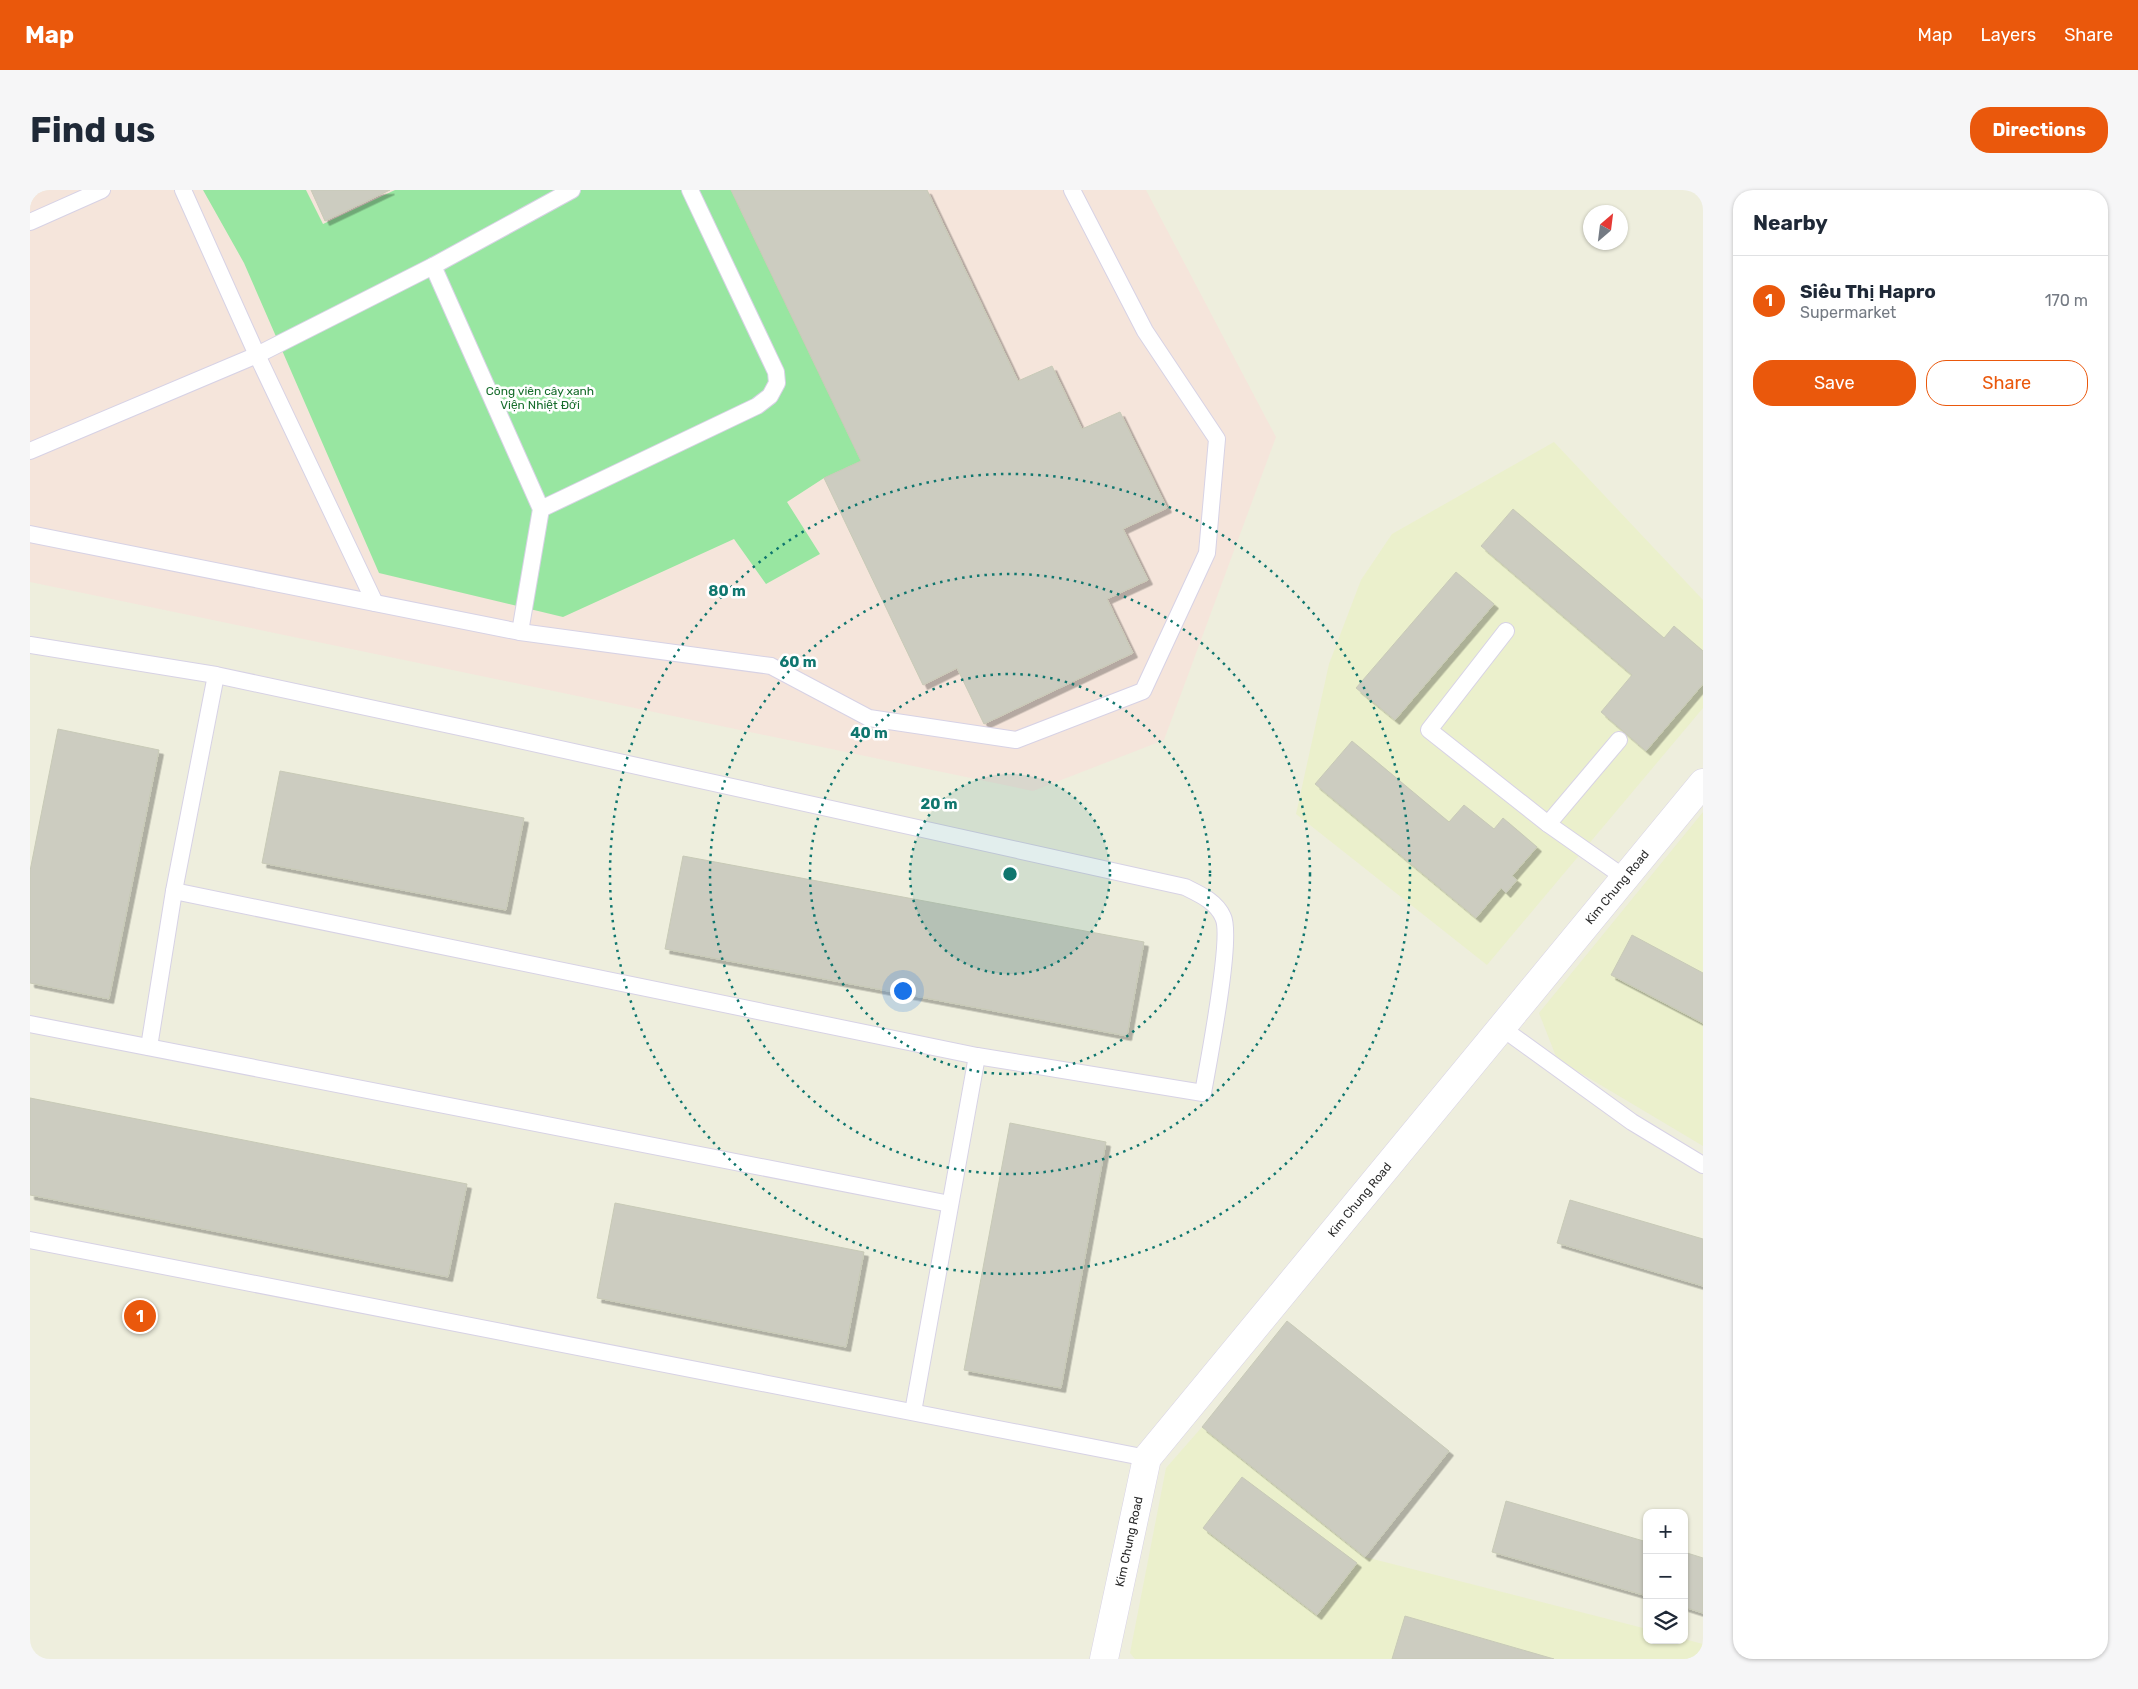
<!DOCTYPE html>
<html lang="en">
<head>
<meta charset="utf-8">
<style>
  body { margin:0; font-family:Rubik,sans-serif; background:#f6f6f7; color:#1f2937 }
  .controls { position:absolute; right:15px; bottom:15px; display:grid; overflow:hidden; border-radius:10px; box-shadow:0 1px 4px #0004 }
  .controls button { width:45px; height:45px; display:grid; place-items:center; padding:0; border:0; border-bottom:1px solid #e0e1e3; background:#fff; color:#1f2937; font:25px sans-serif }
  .compass { position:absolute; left:1553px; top:15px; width:45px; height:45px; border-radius:50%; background:#fff; box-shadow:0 1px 4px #0004; rotate:28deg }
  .you { position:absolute; left:872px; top:800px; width:18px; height:18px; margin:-12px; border:4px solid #fff; border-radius:50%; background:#1a73e8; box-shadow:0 0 0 8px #1a73e833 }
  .badge { display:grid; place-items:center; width:32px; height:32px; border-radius:50%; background:#ea580c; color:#fff; font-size:16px; font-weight:700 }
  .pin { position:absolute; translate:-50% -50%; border:2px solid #fff; box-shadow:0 1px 5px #0006 }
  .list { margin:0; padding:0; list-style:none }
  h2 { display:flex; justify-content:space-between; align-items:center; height:65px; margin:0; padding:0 20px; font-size:21px }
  h2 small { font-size:16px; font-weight:400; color:#747a83 }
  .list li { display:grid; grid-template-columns:32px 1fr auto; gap:15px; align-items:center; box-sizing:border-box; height:90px; padding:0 20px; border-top:1px solid #e0e1e3 }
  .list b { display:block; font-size:19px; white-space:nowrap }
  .list p { margin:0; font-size:16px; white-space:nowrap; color:#747a83 }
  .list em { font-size:16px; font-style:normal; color:#747a83 }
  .actions { display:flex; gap:10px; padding:15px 20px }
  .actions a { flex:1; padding:11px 0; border:1px solid #ea580c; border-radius:20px; text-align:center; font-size:18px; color:#ea580c }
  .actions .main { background:#ea580c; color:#fff }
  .icon { flex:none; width:28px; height:28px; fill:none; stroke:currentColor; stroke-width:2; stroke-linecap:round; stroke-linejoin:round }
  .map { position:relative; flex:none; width:1673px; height:1469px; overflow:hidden; border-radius:20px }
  header { display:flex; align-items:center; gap:30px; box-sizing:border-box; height:70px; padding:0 25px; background:#ea580c; color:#fff }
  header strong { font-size:24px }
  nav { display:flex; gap:28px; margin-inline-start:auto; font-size:18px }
  .intro { display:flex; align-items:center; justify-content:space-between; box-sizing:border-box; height:120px; padding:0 30px }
  h1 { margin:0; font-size:35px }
  .button { padding:12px 22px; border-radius:20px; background:#ea580c; color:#fff; font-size:18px; font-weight:700 }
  main { display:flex; gap:30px; padding:0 30px }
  aside { flex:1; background:#fff; border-radius:20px; box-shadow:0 1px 4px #0004 }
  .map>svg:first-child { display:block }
  .education { fill:#ebf0cc }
  .medical { fill:#f5e5db }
  .green { fill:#98e6a1 }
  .building { fill:#ccccc0; stroke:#c8cab7; filter:url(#shadow) }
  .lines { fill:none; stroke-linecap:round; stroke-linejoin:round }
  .service-casing { stroke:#d7d2e5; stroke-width:18 }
  .minor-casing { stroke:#d7d2e5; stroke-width:29 }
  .service { stroke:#fff; stroke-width:16 }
  .minor { stroke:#fff; stroke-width:28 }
  .ring { fill:none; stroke:#0f766e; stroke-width:2.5; stroke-dasharray:2.5 5 }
  .labels { text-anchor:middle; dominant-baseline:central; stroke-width:5; stroke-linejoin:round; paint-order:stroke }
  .park-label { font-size:12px; fill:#176d2c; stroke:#fff }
  .street-label { font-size:12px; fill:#2c2c2c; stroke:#fff }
  .centre { fill:#0f766e; stroke:#fff; stroke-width:2.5 }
  .ring-label { font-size:15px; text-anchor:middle; font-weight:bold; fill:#0f766e; stroke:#fff; stroke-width:5; stroke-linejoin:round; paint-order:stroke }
</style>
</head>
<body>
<header>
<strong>Map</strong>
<nav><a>Map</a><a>Layers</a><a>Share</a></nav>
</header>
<div class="intro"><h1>Find us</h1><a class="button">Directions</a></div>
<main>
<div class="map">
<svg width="1673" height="1469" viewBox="0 0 1673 1469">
  <defs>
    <filter id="shadow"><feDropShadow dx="4.5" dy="4.5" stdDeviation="0" flood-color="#0004"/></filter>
  </defs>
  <rect width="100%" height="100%" fill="#eed"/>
  <g class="education">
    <path d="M1524 252 1673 410V518L1457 775 1266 624 1299 474 1331 390 1362 344Z"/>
    <path d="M1673 622V956L1527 869 1509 823Z"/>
    <path d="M1172 1237 1335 1367 1617 1439V1450L1654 1449 1673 1454V1469H1105L1100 1463 1136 1278Z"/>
  </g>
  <path class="medical" d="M0 0H1116L1246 247 1134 550 1003 601 0 392Z"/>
  <path class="green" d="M173 0H276L293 34 365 0H701L831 271 794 288 757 312 790 364 736 394 704 349 533 427 349 383 214 73Z"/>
  <g class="building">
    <path d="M281 0H360L295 31Z"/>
    <path d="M701 0H897L988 191 1022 176 1052 239 1090 222 1137 318 1093 339 1118 390 1077 409 1103 463 954 534 927 478 893 495 794 288 831 271Z"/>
    <path d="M1483 319 1634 448 1644 436 1673 461V494L1616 561 1571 522 1602 485 1451 356Z"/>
    <path d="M1426 382 1464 414 1365 530 1326 498Z"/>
    <path d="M28 539 129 560 79 809 0 793V681Z"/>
    <path d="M1322 551 1419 632 1434 615 1464 639 1473 628 1507 657 1482 686 1487 690 1476 703 1471 698 1446 728 1285 594Z"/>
    <path d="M250 581 494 628 476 720 232 673Z"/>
    <path d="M653 666 1114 752 1097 846 635 759Z"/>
    <path d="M1602 745 1673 783V833L1581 785Z"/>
    <path d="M0 908 437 994 418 1087 0 1005Z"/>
    <path d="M980 933 1076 952 1031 1198 934 1180Z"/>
    <path d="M1540 1010 1673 1049V1096L1527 1053Z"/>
    <path d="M585 1013 834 1062 816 1157 567 1108Z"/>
    <path d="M1257 1131 1419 1261 1335 1367 1172 1237Z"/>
    <path d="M1212 1287 1327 1373 1287 1425 1173 1338Z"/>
    <path d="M1476 1311 1617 1352V1406L1462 1362Z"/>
    <path d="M1654 1362 1673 1368V1423L1654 1417Z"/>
    <path d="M1375 1426 1524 1469H1362Z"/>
  </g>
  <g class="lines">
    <g class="service-casing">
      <g id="service">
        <path d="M153 0 227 165 345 413"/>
        <path d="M0 32 72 0"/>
        <path d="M403 76 511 319 490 442"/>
        <path d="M0 261 227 165 403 76 542 0"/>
        <path d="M511 319 727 216 740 206 747 193 746 182 660 0"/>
        <path d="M0 344 490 442 741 476 839 528 986 550 1113 501 1177 363 1187 249 1115 141 1042 0"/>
        <path d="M1476 441 1399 540 1518 634 1595 688"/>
        <path d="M0 455 186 485 471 546 1155 697C1169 704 1186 711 1193 727 1203 747 1178 874 1173 903L947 866 144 701"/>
        <path d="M1518 634 1589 550"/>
        <path d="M0 834 920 1014"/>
        <path d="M1472 838 1602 932 1673 975"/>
        <path d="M119 857 144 701 186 485"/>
        <path d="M0 1050 1117 1268"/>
        <path d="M883 1222 947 866"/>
      </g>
    </g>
    <g class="minor-casing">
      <g id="minor">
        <path id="s1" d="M1074 1469 1117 1268 1673 593"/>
      </g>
    </g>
    <use href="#service" class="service"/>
    <use href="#minor" class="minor"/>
  </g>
  <circle cx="980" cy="684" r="100" fill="#0f766e" fill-opacity=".12"/>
  <g class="ring">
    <circle cx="980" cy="684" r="100"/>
    <circle cx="980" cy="684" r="200"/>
    <circle cx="980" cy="684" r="300"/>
    <circle cx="980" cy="684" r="400"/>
  </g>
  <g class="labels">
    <g class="park-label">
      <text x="510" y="201">Công viên cây xanh<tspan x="510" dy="14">Viện Nhiệt Đới</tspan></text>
    </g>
    <g class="street-label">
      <text stroke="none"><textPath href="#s1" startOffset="945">Kim Chung Road</textPath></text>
      <text stroke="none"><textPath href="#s1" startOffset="540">Kim Chung Road</textPath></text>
      <text stroke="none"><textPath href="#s1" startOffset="120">Kim Chung Road</textPath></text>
    </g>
  </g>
  <circle cx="980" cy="684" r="8" class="centre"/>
  <g class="ring-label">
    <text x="697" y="406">80 m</text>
    <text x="768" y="477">60 m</text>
    <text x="839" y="548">40 m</text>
    <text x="909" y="619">20 m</text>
  </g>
</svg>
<div class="controls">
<button>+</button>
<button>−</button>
<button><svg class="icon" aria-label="layers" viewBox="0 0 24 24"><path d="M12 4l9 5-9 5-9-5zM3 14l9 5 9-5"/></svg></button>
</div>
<svg class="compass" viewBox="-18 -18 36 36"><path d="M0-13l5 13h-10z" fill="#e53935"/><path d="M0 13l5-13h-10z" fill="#747a83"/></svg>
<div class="you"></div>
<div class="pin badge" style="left:110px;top:1126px">1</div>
</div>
<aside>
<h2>Nearby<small></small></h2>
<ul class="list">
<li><span class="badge">1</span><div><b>Siêu Thị Hapro</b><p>Supermarket</p></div><em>170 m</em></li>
</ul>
<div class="actions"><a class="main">Save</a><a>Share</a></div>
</aside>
</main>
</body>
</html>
